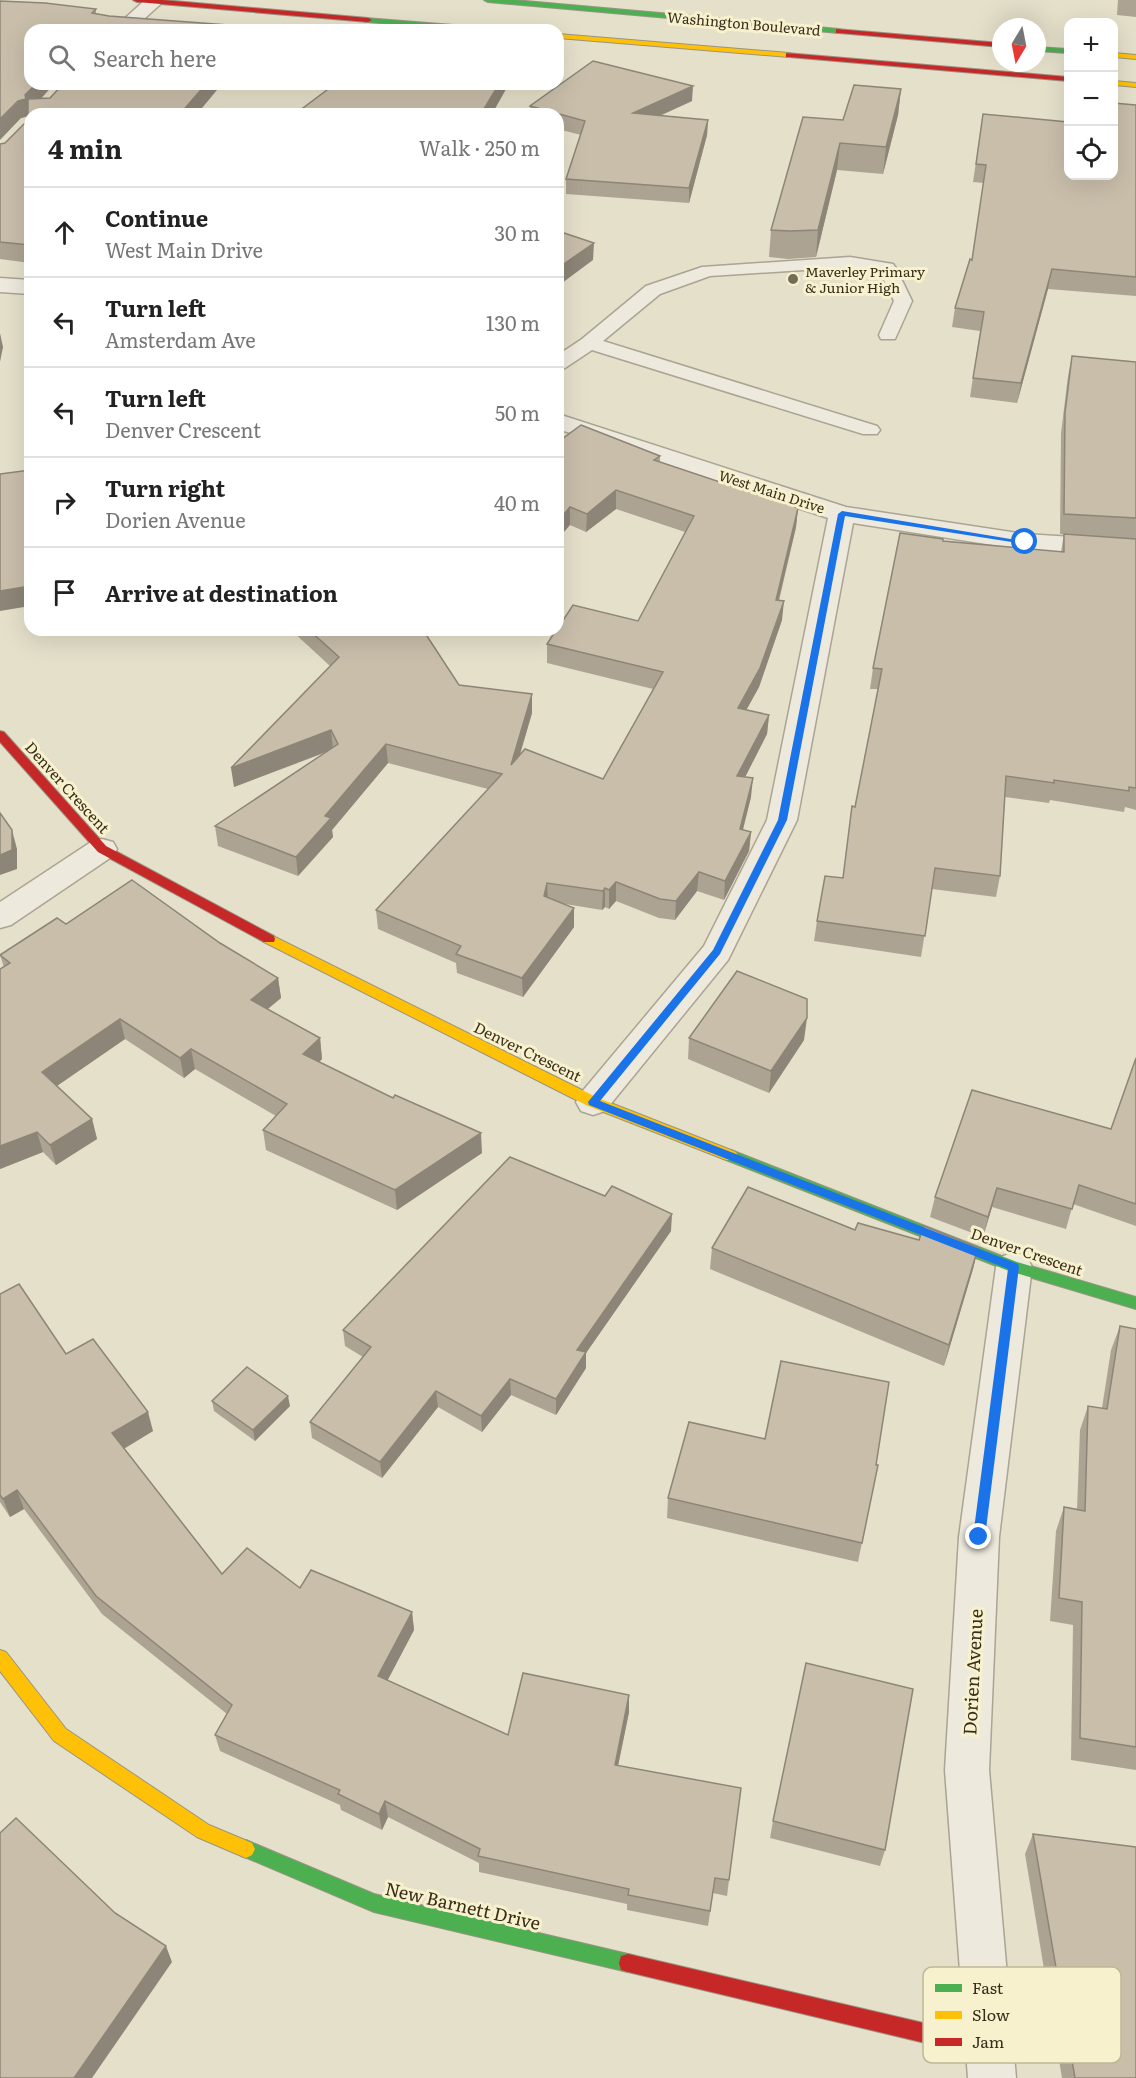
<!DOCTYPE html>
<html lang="en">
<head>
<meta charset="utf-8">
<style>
  body { margin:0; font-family:Literata,serif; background:#f2f2f2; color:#222 }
  .controls { position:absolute; right:18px; top:18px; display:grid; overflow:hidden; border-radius:12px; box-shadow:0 6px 24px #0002 }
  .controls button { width:54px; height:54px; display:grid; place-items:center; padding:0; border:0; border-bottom:2px solid #e0e0e0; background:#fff; color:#222; font:30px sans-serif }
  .compass { position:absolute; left:992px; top:18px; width:54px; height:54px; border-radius:50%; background:#fff; box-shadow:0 6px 24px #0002; rotate:190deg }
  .stop { position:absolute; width:18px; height:18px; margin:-14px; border:4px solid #1a73e8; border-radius:50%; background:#fff }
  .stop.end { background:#1a73e8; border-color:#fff; box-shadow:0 2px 6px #0008 }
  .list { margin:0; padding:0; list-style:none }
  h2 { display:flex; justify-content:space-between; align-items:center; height:78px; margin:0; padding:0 24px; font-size:26px }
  h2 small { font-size:20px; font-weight:400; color:#767676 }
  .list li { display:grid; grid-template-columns:39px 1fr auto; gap:18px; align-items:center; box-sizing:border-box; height:90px; padding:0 24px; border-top:2px solid #e0e0e0 }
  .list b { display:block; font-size:22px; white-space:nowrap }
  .list p { margin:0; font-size:20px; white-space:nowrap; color:#767676 }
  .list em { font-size:20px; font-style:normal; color:#767676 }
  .icon { flex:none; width:33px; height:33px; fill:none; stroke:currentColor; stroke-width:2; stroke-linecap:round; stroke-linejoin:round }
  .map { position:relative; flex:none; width:1136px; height:2078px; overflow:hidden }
  .search { position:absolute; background:#fff; box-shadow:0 6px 24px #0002; left:24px; top:24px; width:540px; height:66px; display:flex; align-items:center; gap:15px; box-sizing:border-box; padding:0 21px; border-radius:18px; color:#767676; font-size:22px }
  .panel { position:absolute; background:#fff; box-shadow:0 6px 24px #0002; left:24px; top:108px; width:540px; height:528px; border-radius:18px }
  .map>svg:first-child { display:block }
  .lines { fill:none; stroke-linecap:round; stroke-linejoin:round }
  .lane-casing { stroke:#aaa494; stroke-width:3 }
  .street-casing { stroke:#aaa494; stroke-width:3 }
  .fast-casing { stroke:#999484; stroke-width:2 }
  .slow-casing { stroke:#999484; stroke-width:2 }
  .jam-casing { stroke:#999484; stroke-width:2 }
  .lane { fill:#ede9dc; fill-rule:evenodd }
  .street { fill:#ede9dc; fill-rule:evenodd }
  .fast { fill:#4caf50; fill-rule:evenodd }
  .slow { fill:#ffc107; fill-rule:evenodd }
  .jam { fill:#c62828; fill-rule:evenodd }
  .wall { fill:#ada392 }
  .shaded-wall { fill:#8d8577 }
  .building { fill:#c9beaa; stroke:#8d8577; stroke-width:1.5 }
  .route { fill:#1a73e8 }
  .poi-dot { fill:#756c58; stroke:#f8f1ce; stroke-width:2 }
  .labels { text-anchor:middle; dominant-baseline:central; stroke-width:6; stroke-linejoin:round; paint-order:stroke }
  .far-street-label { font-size:14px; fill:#382d1b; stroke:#f8f1ce }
  .far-poi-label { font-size:14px; fill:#382d1b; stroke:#f8f1ce; text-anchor:start }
  .street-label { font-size:15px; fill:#382d1b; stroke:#f8f1ce }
  .near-street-label { font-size:18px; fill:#382d1b; stroke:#f8f1ce }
  .key { fill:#f8f1ce; stroke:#beb698; stroke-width:1.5 }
  .key-label { font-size:16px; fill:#382d1b }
</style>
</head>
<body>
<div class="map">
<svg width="1136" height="2078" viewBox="0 0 1136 2078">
  <rect width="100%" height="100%" fill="#e5e0ca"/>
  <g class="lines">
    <g class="lane-casing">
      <path id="lane" d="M850 257 893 264 896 268 912 301 895 339H881L879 335 894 301 880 272 850 267 710 276 660 294 603 341 877 426 880 430 877 434H863L592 350 565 368 558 370V355L582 339 646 286 702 267Z"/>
    </g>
    <g class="street-casing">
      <g id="street">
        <path d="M145 0H165L132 30H112Z"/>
        <path d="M0 278 30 280V294L0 292Z"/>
        <path d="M558 414 846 507 1025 534 1136 541V557L1025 550 853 523 797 820 728 960 605 1111 593 1115 581 1111 576 1102 581 1093 704 946 767 820 828 518 558 429Z"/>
        <path d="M102 839 113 842 117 849 113 856 11 925 0 928V902L91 842Z"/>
        <path d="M1014 1252 1027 1257 1032 1267 999 1537 989 1770 1016 2078H968L945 1770 959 1537 996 1267 1001 1257Z"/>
      </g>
    </g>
    <g class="fast-casing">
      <g id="fast">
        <path d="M484 0H514L839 29 843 31 839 33 488 2Z"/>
        <path d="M365 18 491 28 495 30H463L368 22H365Z"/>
        <path d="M1037 47 1068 49V53L1037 51Z"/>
        <path d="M731 1150 1017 1262 1136 1297V1309L1009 1271 726 1160 724 1156 726 1152Z"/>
        <path d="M246 1840 374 1894 628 1954 635 1956 637 1963 635 1970 628 1972 374 1912 240 1855 237 1849 240 1843Z"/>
      </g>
    </g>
    <g class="slow-casing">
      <g id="slow">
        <path d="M558 34 789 53 793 55 789 57 558 38Z"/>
        <path d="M1114 53 1136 55V59L1114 57Z"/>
        <path d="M1114 81 1136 83V87L1114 85Z"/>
        <path d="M269 934 598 1098 736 1152 738 1156 736 1160H726L588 1106 264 942 263 939Z"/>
        <path d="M0 1650 6 1652 66 1729 209 1825 252 1843 255 1849 252 1855 246 1858 197 1837 54 1741 0 1671Z"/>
      </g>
    </g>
    <g class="jam-casing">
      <g id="jam">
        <path d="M133 0H163L368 18 372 20 368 22 137 2Z"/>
        <path d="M836 29 1001 43V47L839 33H836Z"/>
        <path d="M786 53 1068 77V81L789 57H786Z"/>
        <path d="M0 731 4 732 106 846 274 936 275 939 274 942H264L98 852 0 742Z"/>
        <path d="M628 1954 988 2038 995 2041 998 2048 995 2055 988 2058 628 1972 621 1970 619 1963 621 1956Z"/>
      </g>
    </g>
    <use href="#lane" class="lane"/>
    <use href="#street" class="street"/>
    <use href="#fast" class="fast"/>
    <use href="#slow" class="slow"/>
    <use href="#jam" class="jam"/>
  </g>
  <g class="wall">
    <path d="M1118 0H1136V17L1117 15Z"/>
    <path d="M0 1 96 9V14L30 30V84H54L41 99 30 114V263L0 259V144L5 143 28 120V116L21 118Z"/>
    <path d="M901 89 898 115 883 174 837 170 816 257 788 259 769 257 771 230 843 120Z"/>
    <path d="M692 101 660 116 708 120 707 135 689 203 566 194V179L581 135 558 129V114H530V106Z"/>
    <path d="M1136 105V296L1048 289 1017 403 970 397 980 331 952 327 955 308 972 260 984 183 973 182 983 114 1068 176Z"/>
    <path d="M1072 356 1136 362V539L1060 534 1061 433 1068 376Z"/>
    <path d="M558 442 660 456V462L798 508 796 527 779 601 782 620 759 687 746 710 769 715 767 734 745 777 751 797 743 830 751 832 749 851 724 900 697 891 675 920 659 918 616 901 609 909 605 907 602 910 565 904 574 927 523 997 457 973 456 963 378 929 376 910 488 789 388 763 332 830 333 837 298 876 218 846 215 826 327 752 234 787 330 666 291 630H442L427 635 459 685 532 713 520 755 603 779 653 689 547 663V644L638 621 685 532 616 509 586 532 570 525Z"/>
    <path d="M1064 534 1136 539V810L1125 807 1124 812 1050 800 1049 803 1005 797 1000 876 996 897 932 889 921 957 814 941 817 921 843 878 855 807 878 689H870L873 668 943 541 1061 552Z"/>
    <path d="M66 924 220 943 278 978 281 998 268 1009 320 1038 322 1059 319 1062 482 1153 397 1210 266 1150 263 1130 276 1116 195 1069 184 1078 125 1039 57 1086 92 1119 97 1139 56 1165 43 1152 0 1169 4 967 0 955Z"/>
    <path d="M689 1038 804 1040 769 1093 688 1059Z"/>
    <path d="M1136 1058V1226L1073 1204 1066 1229 992 1207 983 1237 930 1217 935 1197 1111 1129Z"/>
    <path d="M855 1230 919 1240 978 1248 973 1269 944 1366 710 1269 712 1248Z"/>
    <path d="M671 1231 586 1353V1368L556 1415 511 1395 482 1432 438 1407 382 1478 312 1438 310 1422 363 1357 345 1346 343 1330Z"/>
    <path d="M0 1294 153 1431 124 1449 222 1574 300 1588 412 1612 414 1630 387 1680 508 1735 629 1712 618 1765 729 1880 727 1896 713 1893 708 1926 627 1910V1904L479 1872V1863L388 1817 382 1830 341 1810 340 1805 220 1751 215 1735 227 1714 102 1614 24 1509 10 1517 0 1502Z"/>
    <path d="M1120 1326 1136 1329V1770L1071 1760 1073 1625 1050 1621 1056 1531 1064 1507 1077 1510 1080 1430 1088 1406 1102 1408 1111 1350Z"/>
    <path d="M212 1401 290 1406 255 1441 214 1411Z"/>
    <path d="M876 1465H878L858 1562 667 1518 668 1498Z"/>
    <path d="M773 1821 885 1850 880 1866 770 1838Z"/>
    <path d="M1033 1834 1136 2078H1062L1025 1854Z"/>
  </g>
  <g class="shaded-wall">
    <path d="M36 84H54L28 112 29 116 21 118 0 140V119L25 95Z"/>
    <path d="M206 84H222L197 114H180Z"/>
    <path d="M499 84H509L492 114H481Z"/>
    <path d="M693 86 692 101 632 128 633 113Z"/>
    <path d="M901 89 898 115 883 174 886 147Z"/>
    <path d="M708 120 707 135 689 203V188Z"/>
    <path d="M840 143 837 170 816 257 818 230Z"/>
    <path d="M594 243 593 260 558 286V268Z"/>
    <path d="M1052 269 1048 289 1017 403 1021 383Z"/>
    <path d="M0 333 3 347 0 362Z"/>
    <path d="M616 490V509L586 532 587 514Z"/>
    <path d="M570 507V525L558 539V521Z"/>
    <path d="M798 508 796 527 774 619 776 600Z"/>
    <path d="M30 586V606L0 611V591Z"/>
    <path d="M784 601 782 620 759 687 737 727 738 708Z"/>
    <path d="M417 630H442L418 639Z"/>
    <path d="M532 694V713L511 784V765Z"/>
    <path d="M769 715 767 734 736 795 737 776Z"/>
    <path d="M331 730 333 749 234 787 231 768Z"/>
    <path d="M386 744 388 763 332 830 333 837 298 876 296 857 325 816Z"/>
    <path d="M753 778 751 797 738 848 740 829Z"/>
    <path d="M12 830 17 849V869L0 875V855Z"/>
    <path d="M751 832 749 851 724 900 725 881Z"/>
    <path d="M699 872 697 891 675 920 676 901Z"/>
    <path d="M616 882V901L609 909V890Z"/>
    <path d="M547 883 548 902 544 896Z"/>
    <path d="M605 888V907L602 910 603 891Z"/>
    <path d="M574 908V927L523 997 522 978Z"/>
    <path d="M278 978 281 998 254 1020 251 1000Z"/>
    <path d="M807 1018 804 1040 769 1093 771 1071Z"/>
    <path d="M120 1019 125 1039 48 1092 42 1072Z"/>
    <path d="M320 1038 322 1059 306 1074 303 1054Z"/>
    <path d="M191 1049 195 1069 184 1078 180 1058Z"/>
    <path d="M92 1119 97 1139 56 1165 50 1145Z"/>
    <path d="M37 1132 43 1152 0 1169V1146Z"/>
    <path d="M481 1133 482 1153 397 1210 395 1190Z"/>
    <path d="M997 1188 992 1207 983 1237 988 1217Z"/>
    <path d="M672 1214 671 1231 586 1353V1368L556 1415V1399L577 1350Z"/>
    <path d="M978 1248 973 1269 944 1366 949 1345Z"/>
    <path d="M510 1379 511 1395 482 1432 481 1416Z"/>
    <path d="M436 1391 438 1407 382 1478 380 1462Z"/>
    <path d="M288 1396 290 1406 255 1441 253 1430Z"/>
    <path d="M148 1412 153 1431 118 1452 112 1433Z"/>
    <path d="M17 1490 24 1509 10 1517 3 1499Z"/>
    <path d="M412 1612 414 1630 381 1693 378 1676Z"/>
    <path d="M629 1695V1712L615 1781V1765Z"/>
    <path d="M385 1801 388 1817 382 1830 379 1814Z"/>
    <path d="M166 1946 172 1962 92 2078H74Z"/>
  </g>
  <g class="building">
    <path d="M0 1 45 3 96 9 92 13 109 16 254 27 252 30H30V84H36L25 95 26 99 18 101 0 119Z"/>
    <path d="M593 61 693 86 633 113 708 120 689 188 566 179 585 121 530 106Z"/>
    <path d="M63 84H206L180 114H30V245L0 242V144L5 143 28 120V99L50 98Z"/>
    <path d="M335 84H499L481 114H295Z"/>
    <path d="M854 85 901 89 886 147 840 143 818 230 790 231 771 230 803 117 843 120Z"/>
    <path d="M1113 103 1136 105V277L1052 269 1021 383 973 378 984 312 955 308 970 259 972 260 986 165 976 164 983 114 1068 122V176H1113Z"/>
    <path d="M558 231 594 243 558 268Z"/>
    <path d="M1072 356 1136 362V518L1064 514 1065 413Z"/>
    <path d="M581 425 660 456 654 460 798 508 776 600 784 601 760 668 738 708 769 715 737 776 753 778 740 829 751 832 725 881 699 872 676 901 660 899 616 882 609 890 605 888 603 891 547 883 544 896 574 908 522 978 456 954 461 946 376 910 502 774 386 744 325 816 331 818 296 857 215 826 338 744 331 730 231 768 339 657 309 630H423L459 685 532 694 511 765 525 749 603 779 663 672 547 644 556 630H558V628L573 605 638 621 694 516 616 490 587 514 570 507 558 521V442Z"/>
    <path d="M30 470V586L0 591V474Z"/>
    <path d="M900 533 943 539V541L1064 552V534L1136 539V788L1129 787V791L1054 780V783L1006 776 1000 876 935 868 925 936 817 921 825 876 843 878 852 806 855 807 882 669 873 668Z"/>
    <path d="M0 813 12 830V850L0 855Z"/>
    <path d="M132 880 220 943 278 978 251 1000 320 1038 303 1054 393 1098 395 1095 481 1133 395 1190 263 1130 287 1104 191 1049 180 1058 120 1019 42 1072 92 1119 50 1145 37 1132 0 1146V969L10 963 0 955 57 918 66 924Z"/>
    <path d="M737 971 807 999V1018L771 1071 689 1038Z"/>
    <path d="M1136 1058V1204L1079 1185 1072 1209 997 1188 988 1217 935 1197 972 1090 1111 1129Z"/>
    <path d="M510 1157 605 1196 612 1186 672 1214 577 1350 586 1352 556 1399 510 1379 481 1416 436 1391 380 1462 310 1422 371 1347 343 1330Z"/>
    <path d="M748 1187 855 1230 858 1223 919 1240 924 1226 978 1248 949 1345 712 1248Z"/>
    <path d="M19 1284 66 1354 93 1339 148 1412 112 1433 222 1574 247 1548 300 1588 311 1570 412 1612 378 1676 508 1735 523 1673 629 1695 615 1765 741 1788 729 1880 715 1878 710 1911 628 1895 629 1889 478 1856 480 1849 385 1801 379 1814 338 1794 340 1790 215 1735 232 1705 96 1596 17 1490 3 1499 0 1495V1294Z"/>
    <path d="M1120 1326 1136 1329V1747L1080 1738 1082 1602 1059 1598 1064 1507 1085 1511 1088 1406 1107 1409Z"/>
    <path d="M781 1361 889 1382 876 1465H878L862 1543 668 1498 689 1422 765 1439Z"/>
    <path d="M247 1367 288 1396 253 1430 212 1401Z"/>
    <path d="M806 1663 913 1689 885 1850 773 1821Z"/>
    <path d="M16 1818 115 1913 166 1946 74 2078H0V1833Z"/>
    <path d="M1033 1834 1136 1847V2078H1075Z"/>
  </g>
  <path class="route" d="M842 511 1029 542 1025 544 845 516 787 820 720 954 600 1101 1018 1264 1019 1267 985 1537 979 1543 973 1537 1008 1269 589 1105 588 1102 713 950 778 820 838 514Z"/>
  <circle class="poi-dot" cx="793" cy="279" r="6"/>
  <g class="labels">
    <g class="far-street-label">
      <text transform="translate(744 23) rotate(5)">Washington Boulevard</text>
      <text transform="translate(772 491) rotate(18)">West Main Drive</text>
    </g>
    <g class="far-poi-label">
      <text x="805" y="271">Maverley Primary<tspan x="805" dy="16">&amp; Junior High</tspan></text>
    </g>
    <g class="street-label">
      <text transform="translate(68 787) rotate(48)">Denver Crescent</text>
      <text transform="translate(528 1051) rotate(26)">Denver Crescent</text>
      <text transform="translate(1027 1251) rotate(19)">Denver Crescent</text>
    </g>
    <g class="near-street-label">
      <text transform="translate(972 1672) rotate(-87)">Dorien Avenue</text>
      <text transform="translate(463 1905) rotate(13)">New Barnett Drive</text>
    </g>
  </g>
  <rect x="923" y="1967" width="198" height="96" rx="9" class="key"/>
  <rect x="935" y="1984" width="27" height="8" fill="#4caf50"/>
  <rect x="935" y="2011" width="27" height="8" fill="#ffc107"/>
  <rect x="935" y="2038" width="27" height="8" fill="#c62828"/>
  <g class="key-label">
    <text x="972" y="1994">Fast</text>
    <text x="972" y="2021">Slow</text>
    <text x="972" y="2048">Jam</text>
  </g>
</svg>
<div class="controls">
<button>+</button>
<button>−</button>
<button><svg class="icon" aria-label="locate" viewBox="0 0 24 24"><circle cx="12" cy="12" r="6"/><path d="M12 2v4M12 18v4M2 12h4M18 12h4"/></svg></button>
</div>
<svg class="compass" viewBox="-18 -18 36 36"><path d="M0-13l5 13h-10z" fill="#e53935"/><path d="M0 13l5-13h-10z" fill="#767676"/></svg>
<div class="stop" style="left:1025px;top:542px"></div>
<div class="stop end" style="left:979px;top:1537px"></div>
<div class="search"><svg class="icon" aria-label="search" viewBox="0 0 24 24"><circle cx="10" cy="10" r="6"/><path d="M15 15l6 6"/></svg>Search here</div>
<section class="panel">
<h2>4 min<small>Walk · 250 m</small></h2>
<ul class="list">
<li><svg class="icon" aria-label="ahead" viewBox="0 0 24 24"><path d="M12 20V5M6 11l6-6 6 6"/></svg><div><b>Continue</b><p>West Main Drive</p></div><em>30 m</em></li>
<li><svg class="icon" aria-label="left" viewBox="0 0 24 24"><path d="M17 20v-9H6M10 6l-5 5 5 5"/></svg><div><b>Turn left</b><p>Amsterdam Ave</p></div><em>130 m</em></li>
<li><svg class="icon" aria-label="left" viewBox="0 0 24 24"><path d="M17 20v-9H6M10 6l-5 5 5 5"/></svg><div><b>Turn left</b><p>Denver Crescent</p></div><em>50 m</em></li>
<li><svg class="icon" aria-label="right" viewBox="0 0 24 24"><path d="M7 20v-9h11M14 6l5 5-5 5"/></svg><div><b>Turn right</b><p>Dorien Avenue</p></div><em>40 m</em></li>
<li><svg class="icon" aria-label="arrive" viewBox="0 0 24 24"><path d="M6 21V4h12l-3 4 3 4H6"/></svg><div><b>Arrive at destination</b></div></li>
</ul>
</section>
</div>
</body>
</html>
